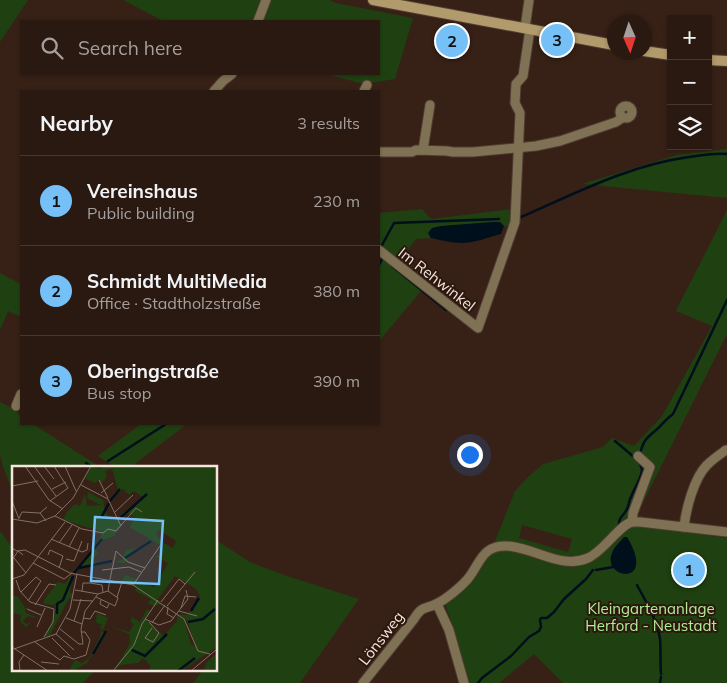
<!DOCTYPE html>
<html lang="en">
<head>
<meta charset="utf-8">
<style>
  body { margin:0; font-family:Mulish,sans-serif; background:#312219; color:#f1f3f6 }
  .controls { position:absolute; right:15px; top:15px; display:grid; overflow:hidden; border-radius:0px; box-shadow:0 1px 4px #0004 }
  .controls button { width:45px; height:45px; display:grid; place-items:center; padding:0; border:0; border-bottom:1px solid #453830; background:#291910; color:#f1f3f6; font:25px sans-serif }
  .compass { position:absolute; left:607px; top:15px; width:45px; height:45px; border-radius:50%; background:#291910; box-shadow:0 1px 4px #0004; rotate:177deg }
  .you { position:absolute; left:469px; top:454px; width:18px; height:18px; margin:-12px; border:4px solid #fff; border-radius:50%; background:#1a73e8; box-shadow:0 0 0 8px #1a73e833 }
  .badge { display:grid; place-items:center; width:32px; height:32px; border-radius:50%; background:#75c0f6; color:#111; font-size:16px; font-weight:700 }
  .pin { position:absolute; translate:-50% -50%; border:2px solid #fff; box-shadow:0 1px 5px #0006 }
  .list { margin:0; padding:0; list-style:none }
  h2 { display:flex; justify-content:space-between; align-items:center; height:65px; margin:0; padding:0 20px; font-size:21px }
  h2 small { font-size:16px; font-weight:400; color:#a5a09f }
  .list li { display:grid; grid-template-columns:32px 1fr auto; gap:15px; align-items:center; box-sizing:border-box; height:90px; padding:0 20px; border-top:1px solid #453830 }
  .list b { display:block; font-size:19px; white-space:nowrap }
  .list p { margin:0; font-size:16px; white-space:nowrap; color:#a5a09f }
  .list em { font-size:16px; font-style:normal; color:#a5a09f }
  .icon { flex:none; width:28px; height:28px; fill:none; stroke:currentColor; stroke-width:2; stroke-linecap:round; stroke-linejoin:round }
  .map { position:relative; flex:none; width:727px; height:683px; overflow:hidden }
  .search { position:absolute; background:#291910; box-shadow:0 1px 4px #0004; left:20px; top:20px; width:360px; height:55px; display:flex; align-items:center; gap:12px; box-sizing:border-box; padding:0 18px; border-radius:0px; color:#a5a09f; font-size:19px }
  .panel { position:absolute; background:#291910; box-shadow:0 1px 4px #0004; left:20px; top:90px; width:360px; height:335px; border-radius:0px }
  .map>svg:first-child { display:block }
  .green { fill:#1f4010; fill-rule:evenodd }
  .water { fill:#000f1c }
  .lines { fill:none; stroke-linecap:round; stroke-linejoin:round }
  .stream { stroke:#000f1c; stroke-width:2.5 }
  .street-casing { stroke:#513c32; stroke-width:11 }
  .secondary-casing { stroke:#513c32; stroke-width:12 }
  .street { stroke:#7f7154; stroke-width:9 }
  .secondary { stroke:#b19a6b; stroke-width:10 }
  .labels { text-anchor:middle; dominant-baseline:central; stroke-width:4; stroke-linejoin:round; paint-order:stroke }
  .street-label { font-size:15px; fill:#f4e5dd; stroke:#2c180d }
  .park-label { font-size:15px; fill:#aeee97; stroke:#2c180d }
  .inset-river { fill:none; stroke:#000f1c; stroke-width:2.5 }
  .inset-road { fill:none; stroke:#836f66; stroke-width:1 }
  .view { fill:#75c0f6; fill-opacity:0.15; stroke:#75c0f6; stroke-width:2.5 }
  .inset-edge { fill:none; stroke:#f4e5dd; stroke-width:2.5 }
</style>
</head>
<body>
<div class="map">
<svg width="727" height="683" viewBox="0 0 727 683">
  <rect width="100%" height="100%" fill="#372116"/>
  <g class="green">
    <path d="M0 0H28L0 42Z"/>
    <path d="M123 0H329L336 3 413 18 395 79 364 84 326 74H379V21H163Z"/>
    <path d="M727 149V198L582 184 677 155Z"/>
    <path d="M422 209 431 219 512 209 509 227 504 226 499 222 428 233 431 238 416 239 399 262 379 246V213Z"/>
    <path d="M727 210V334L632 525 727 538V683H563L534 654 499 683H468L454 629 445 604 475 577 493 546 515 491 528 477 543 464 603 447 612 438 634 446 662 416 712 326 676 311ZM522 525 572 539 568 552 519 538Z"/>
    <path d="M379 253 422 290 379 341Z"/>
    <path d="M0 273 21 284V317L8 311 0 330Z"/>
    <path d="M0 402 10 407 21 416V424H33L100 467H14V495L3 467 0 455Z"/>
    <path d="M141 424H187L131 467H115L98 456Z"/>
    <path d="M0 531 14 550V669H96L83 683H0Z"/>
    <path d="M216 540 250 562 284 575 359 599 300 683H193L201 673 197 669H216Z"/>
  </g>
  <g class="water">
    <path d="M493 222H500L504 226 501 234C488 237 475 243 462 243 452 243 441 240 431 238L428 233 432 228 441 226Z"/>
    <path d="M624 537H627C658 588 601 579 612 553 614 547 620 542 624 537Z"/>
  </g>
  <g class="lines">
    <g class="stream">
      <path d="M519 218C574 194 629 165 689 157 702 155 714 153 727 154"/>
      <path d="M382 245 394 223 499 219"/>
      <path d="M379 256 382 259 379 265"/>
      <path d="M392 266 446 310"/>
      <path d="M615 441 634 457"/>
      <path d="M640 454C643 442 645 439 655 431 661 426 666 419 673 414L727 300"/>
      <path d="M108 461 166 424"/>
      <path d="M86 463 92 467"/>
      <path d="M619 526C618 517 624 516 627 509 629 505 629 500 631 497 633 491 642 477 642 470 642 468 640 464 639 462"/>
      <path d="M596 570 613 567"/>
      <path d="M637 585C646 602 657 619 660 639 661 650 660 663 661 674"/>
      <path d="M478 683 482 678 511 656 529 637 539 631 541 627 540 620 541 618H547L554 612 564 599 586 579 593 570"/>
      <path d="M660 683 661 677"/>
    </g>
    <g class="street-casing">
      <g id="street">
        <path d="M258 21 266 0"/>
        <path d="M525 28 529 0"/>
        <path d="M214 91 223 81 232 74"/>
        <path d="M364 91 367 85"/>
        <circle cx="626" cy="112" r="6"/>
        <path d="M423 150 430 105"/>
        <path d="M379 152H412L416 150 447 151 453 152H473L536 146 560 141 616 122 622 118"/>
        <path d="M379 250 478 328 515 222 520 113 515 103 516 84 523 76 530 29"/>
        <path d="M16 406 21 394"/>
        <path d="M632 522 633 513 650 467 638 456"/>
        <path d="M684 527C686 509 694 478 707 465 713 459 719 455 726 450"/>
        <path d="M437 604 449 630 464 683"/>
        <path d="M363 683 414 619C423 604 426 610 438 603 444 600 449 596 454 592 460 587 466 582 470 576 476 568 480 557 488 551 508 536 543 559 565 561 573 562 581 561 588 558 604 551 619 525 632 522 632 522 639 522 640 522L727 532"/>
      </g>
    </g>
    <g class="secondary-casing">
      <g id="secondary">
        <path d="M373 0 614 45"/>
        <path d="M644 51 671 55"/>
        <path d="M708 60 727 61"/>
      </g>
    </g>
    <use href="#street" class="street"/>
    <use href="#secondary" class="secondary"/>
  </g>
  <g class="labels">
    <g class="street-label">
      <text transform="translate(437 279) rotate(38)">Im Rehwinkel</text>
      <text transform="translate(381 638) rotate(-52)">Lönsweg</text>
    </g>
    <g class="park-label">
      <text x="651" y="608">Kleingartenanlage<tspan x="651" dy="17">Herford - Neustadt</tspan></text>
    </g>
  </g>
  <g transform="translate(12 466)">
    <rect width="205" height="205" fill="#372116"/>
    <path d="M79 0 87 3 93 0H205V181L169 205H137L139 200 131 192 126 197 109 199 103 204 118 177 117 168 98 160 117 166 122 158 118 156 120 151 128 156 135 143 138 145 133 153 152 170 165 155V149L172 154 179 178 184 181 175 155 166 148 176 149 188 130 184 123 163 110 145 134 150 138 142 140 136 137 139 133 123 125 125 121 109 115 114 109 142 121 156 97 143 90 148 89 151 82 140 74 118 87 113 97 101 96 110 94 114 84 126 82 138 73 117 61 123 53 117 47 107 53 109 60 102 70 90 74 83 84 86 86 80 96 94 98 67 102 59 106 78 90 91 66 51 54 55 46 63 38 68 40 73 28 75 40 89 39 75 32 76 26 91 34 93 46 101 55 131 31 121 25 117 29 111 23 104 29 106 23 100 3 93 5 95 11 89 17 87 14 83 17 73 13ZM147 64 164 75 161 82 150 76 144 68ZM60 108 58 127 62 128 61 133 57 132 37 171 33 170 42 152 43 139 32 138V134L46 116 53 118ZM0 129 6 131 14 143 13 146 27 153 16 150 11 155 14 158 19 156 14 161 8 156 9 149 0 147ZM85 147 96 152 90 166 93 167 75 197 61 205 58 203 63 194 70 197 77 192 88 171 90 162 86 161 91 159 79 155 84 156ZM205 187V205H192L194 197Z" fill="#1f4010" fill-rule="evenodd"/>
    <path class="inset-river" d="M98 35 108 23M89 52 97 37M108 52 135 28M113 92 139 75M67 102 100 95M62 107 90 73M179 145 187 132M45 148V138L51 134 61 110M176 156 191 153 203 143M120 184 133 190 155 168M81 188 94 165M166 205 183 192"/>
    <path class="inset-road" d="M13 0 37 34 51 43M22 0 44 30M32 0 42 13M53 0 64 25M87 14 96 32M69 19 96 33 109 60M0 20 26 15M40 23 54 16M89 27 101 17M0 35 7 53M38 35 56 22 42 0M103 46 121 29M43 50 70 63 91 67 96 63 104 65 124 42 130 46M7 52 10 46 28 47M0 53 25 57 43 50 61 32 79 0M34 55 28 47 35 41M39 73 70 86 75 84 76 77M47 77 60 59M57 81 67 62M0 82 5 85 13 84 58 107 121 119 172 153 186 185 198 188M36 89 38 84 51 90 47 102M2 92 14 107M54 93 62 95 70 75M0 94 6 85 11 89M21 97 52 113 60 107M90 104 117 101 129 106M0 113 12 109 53 56M98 113 104 85 116 96 133 102M4 114 8 125 18 136 42 143 41 156 32 171M121 119 148 80M63 124 86 128M70 125 71 117H78L90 119 91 126M9 126 24 111 29 115 16 135M84 131 103 140 106 132 96 125M105 131 110 116M61 134 81 135M89 134 88 138 95 142 97 138M149 136 167 113 173 118M23 139 37 118 44 119M155 140 183 106M156 141 155 148 162 152M169 142 173 130 184 131M15 143 29 149M167 145 185 150M54 152 70 158M71 152 78 153 83 145 94 149M133 153 147 159 159 155 176 133 174 124M62 155 69 133M137 156 147 167 141 176 133 172 140 162M140 157 153 139M25 161 33 142M48 163 67 178M44 168 62 184M40 172 58 190M23 176 48 194M67 178H71L69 163 73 145 86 128 96 125 98 113M0 181 36 205M2 183 44 168 58 143 65 108M48 194 52 190 62 193 74 189 78 174 73 166H69M29 196 47 198M8 205 7 196 12 189M101 205 122 179 130 158 146 134M179 205 205 183"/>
    <path class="view" d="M83 51 151 55 147 118 79 115Z"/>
    <rect width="205" height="205" class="inset-edge"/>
  </g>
</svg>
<div class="controls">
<button>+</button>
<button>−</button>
<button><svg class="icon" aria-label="layers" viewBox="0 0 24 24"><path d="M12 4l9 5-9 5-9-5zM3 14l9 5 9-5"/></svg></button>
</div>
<svg class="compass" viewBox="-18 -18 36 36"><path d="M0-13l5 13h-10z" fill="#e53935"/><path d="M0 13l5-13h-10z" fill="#a5a09f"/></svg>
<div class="you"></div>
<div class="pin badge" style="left:689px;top:570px">1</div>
<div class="pin badge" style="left:452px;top:41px">2</div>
<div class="pin badge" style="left:557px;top:40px">3</div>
<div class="search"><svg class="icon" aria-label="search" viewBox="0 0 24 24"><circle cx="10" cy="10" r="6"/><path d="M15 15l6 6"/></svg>Search here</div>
<section class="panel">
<h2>Nearby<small>3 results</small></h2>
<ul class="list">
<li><span class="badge">1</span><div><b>Vereinshaus</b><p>Public building</p></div><em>230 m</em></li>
<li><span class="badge">2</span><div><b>Schmidt MultiMedia</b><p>Office · Stadtholzstraße</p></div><em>380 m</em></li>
<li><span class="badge">3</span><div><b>Oberingstraße</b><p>Bus stop</p></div><em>390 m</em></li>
</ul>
</section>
</div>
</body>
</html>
